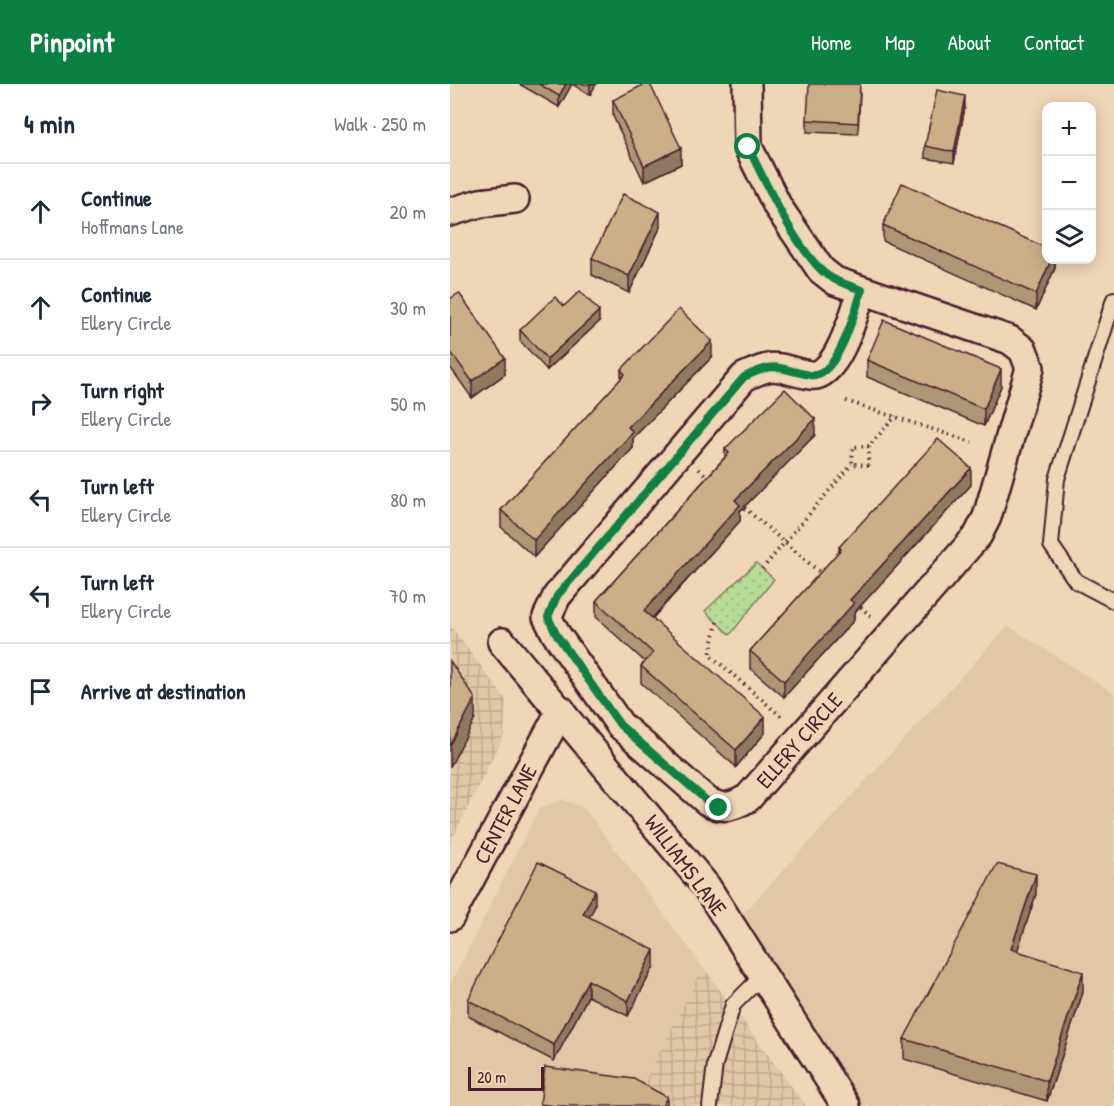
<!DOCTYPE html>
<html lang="en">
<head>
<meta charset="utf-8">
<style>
  body { margin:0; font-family:"Patrick Hand",sans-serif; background:#f2f2f3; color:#1f2937 }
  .controls { position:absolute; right:18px; top:18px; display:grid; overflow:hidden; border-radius:12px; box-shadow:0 3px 15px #0003 }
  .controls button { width:54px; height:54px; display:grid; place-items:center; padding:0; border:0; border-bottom:2px solid #e0e1e3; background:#fff; color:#1f2937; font:30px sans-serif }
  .scale { position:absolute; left:18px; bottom:15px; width:76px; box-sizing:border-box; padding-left:6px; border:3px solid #4a1f2b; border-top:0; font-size:16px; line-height:21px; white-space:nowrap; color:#4a1f2b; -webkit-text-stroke:4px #efd6b7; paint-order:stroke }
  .stop { position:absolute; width:18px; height:18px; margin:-14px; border:4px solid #0b8043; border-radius:50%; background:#fff }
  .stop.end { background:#0b8043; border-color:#fff; box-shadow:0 2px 6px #0008 }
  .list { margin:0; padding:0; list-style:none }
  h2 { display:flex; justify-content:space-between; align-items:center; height:78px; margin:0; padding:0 24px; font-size:26px }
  h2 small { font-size:20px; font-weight:400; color:#747a83 }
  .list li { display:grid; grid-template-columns:39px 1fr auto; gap:18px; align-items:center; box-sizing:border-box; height:96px; padding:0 24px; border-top:2px solid #e0e1e3 }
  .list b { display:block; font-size:22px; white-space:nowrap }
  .list p { margin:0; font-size:20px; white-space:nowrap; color:#747a83 }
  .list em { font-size:20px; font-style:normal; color:#747a83 }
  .icon { flex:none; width:33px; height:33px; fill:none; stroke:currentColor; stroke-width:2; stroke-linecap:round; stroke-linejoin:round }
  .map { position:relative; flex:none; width:664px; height:1022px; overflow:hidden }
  header { display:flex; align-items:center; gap:36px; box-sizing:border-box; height:84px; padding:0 30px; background:#0b8043; color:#fff }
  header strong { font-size:28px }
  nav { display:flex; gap:33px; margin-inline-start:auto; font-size:21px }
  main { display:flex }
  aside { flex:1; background:#fff }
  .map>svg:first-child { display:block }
  .built { fill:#e1c7a6 }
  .industrial { fill:url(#industrial-grid) }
  .park { fill:url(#park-dots); stroke:#807e61; stroke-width:1.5 }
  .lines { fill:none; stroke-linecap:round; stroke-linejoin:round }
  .service-casing { stroke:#4a1f2b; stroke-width:18 }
  .minor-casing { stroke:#4a1f2b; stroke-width:32 }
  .path { stroke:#4a1f2b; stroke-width:4; stroke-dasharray:1.5 4.5; stroke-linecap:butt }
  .service { stroke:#efd6b7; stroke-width:14 }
  .minor { stroke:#efd6b7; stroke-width:27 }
  .wall { fill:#af9676; stroke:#4a1f2b; stroke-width:1.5 }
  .shaded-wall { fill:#8f7a60; stroke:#4a1f2b; stroke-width:1.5 }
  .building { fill:#ccae89; stroke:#4a1f2b; stroke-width:1.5 }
  .route { stroke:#0b8043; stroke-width:8 }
  .labels { text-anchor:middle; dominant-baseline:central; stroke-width:6; stroke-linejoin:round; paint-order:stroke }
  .street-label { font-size:22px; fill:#4a1f2b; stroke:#efd6b7 }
</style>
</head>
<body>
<header>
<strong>Pinpoint</strong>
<nav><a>Home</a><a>Map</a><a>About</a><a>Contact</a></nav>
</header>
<main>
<aside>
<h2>4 min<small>Walk · 250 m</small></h2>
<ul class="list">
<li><svg class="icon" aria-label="ahead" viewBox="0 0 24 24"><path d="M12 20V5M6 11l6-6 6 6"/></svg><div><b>Continue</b><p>Hoffmans Lane</p></div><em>20 m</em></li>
<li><svg class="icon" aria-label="ahead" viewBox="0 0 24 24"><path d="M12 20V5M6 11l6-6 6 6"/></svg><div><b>Continue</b><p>Ellery Circle</p></div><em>30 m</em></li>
<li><svg class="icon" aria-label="right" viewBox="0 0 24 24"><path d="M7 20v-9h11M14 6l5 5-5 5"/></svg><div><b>Turn right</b><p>Ellery Circle</p></div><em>50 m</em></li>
<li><svg class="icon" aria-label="left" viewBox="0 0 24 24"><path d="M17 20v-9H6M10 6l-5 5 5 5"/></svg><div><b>Turn left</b><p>Ellery Circle</p></div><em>80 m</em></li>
<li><svg class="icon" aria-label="left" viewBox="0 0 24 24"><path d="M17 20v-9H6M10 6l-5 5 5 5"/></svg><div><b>Turn left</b><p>Ellery Circle</p></div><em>70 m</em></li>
<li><svg class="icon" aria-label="arrive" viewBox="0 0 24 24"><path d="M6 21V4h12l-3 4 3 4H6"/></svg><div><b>Arrive at destination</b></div></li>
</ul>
</aside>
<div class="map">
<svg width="664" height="1022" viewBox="0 0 664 1022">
  <defs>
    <pattern id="industrial-grid" width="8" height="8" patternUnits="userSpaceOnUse" patternTransform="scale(1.5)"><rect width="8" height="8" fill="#e1c7a6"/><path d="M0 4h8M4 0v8" fill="none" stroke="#c3aa8f"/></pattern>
    <pattern id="park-dots" width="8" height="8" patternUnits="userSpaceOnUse" patternTransform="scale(1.5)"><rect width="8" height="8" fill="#b7dc97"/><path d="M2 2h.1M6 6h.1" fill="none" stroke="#9fbc82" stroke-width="1.8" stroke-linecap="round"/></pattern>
  </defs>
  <rect width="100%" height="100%" fill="#efd6b7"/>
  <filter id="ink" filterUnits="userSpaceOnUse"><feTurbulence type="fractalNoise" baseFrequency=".0167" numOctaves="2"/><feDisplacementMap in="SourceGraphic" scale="12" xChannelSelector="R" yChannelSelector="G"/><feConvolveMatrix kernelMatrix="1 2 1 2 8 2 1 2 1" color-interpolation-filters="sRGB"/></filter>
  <g filter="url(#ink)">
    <g class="built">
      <path d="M558 542 664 609V1022H396L282 842Z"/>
      <path d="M112 715 135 725 253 883 182 1022H0V901L89 725Z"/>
    </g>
    <g class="industrial">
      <path d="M0 541 56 616 54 651 0 759Z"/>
      <path d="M253 883 356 1022H182Z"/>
    </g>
    <path class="park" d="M306 479 324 495 280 551 255 527Z"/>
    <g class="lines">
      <g class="service-casing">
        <g id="service">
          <path d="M664 215 607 395 601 461 626 497 664 517"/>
          <path d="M260 1022 265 980 283 921 313 891"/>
        </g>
      </g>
      <g class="minor-casing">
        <g id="minor">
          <path d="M297 0 298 63 328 123 371 186 385 197 560 256 573 266 580 284 537 433 528 451 298 714C282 723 273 726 257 717L170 641 106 550 97 533 107 512 294 293C330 276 325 285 360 291 387 296 405 227 412 206"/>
          <path d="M0 128 30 119 65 115"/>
          <path d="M52 558 256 802 396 1022"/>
          <path d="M0 833 111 626"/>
        </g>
      </g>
      <g class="path">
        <path d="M396 317 522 358"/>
        <path d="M419 362 403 363 402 380 418 381 419 362 446 332"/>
        <path d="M249 385 261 396"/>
        <path d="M290 420 373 491"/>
        <path d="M312 485 402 380"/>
        <path d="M406 519 423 534"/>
        <path d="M267 538 260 571 333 634"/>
      </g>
      <use href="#service" class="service"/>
      <use href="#minor" class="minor"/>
    </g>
    <g class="wall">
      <path d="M69 0H122L109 23Z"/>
      <path d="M122 0H146L140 11Z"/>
      <path d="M410 9 408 50 357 48V36Z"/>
      <path d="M163 16 231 80 194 98 163 32Z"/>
      <path d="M515 23 504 79 475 74V62Z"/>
      <path d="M433 141 605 176V184L586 226 433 157Z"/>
      <path d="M210 144 179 209 142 191V174Z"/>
      <path d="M0 215 55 290 22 314 0 283Z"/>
      <path d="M149 238 97 286 70 257V246Z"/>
      <path d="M262 273 183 354V364L84 473 51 443V426L171 295V286Z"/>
      <path d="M417 276 551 302 534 342 417 293Z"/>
      <path d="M365 351 290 427V437L203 534 315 649 286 683 191 599V582L195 578 146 533V517L275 373V365Z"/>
      <path d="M521 401 404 529V536L334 613 300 584V567L389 468V463Z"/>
      <path d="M586 810 567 867 633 908 597 1017 454 975V955Z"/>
      <path d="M145 822 139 833 204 882 178 932 138 912 104 977 18 932V916Z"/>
    </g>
    <g class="shaded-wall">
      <path d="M116 0H122L109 23V12Z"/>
      <path d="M140 0H146L140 11Z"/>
      <path d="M515 12V23L504 79V68Z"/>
      <path d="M231 64V80L194 98V82Z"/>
      <path d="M210 128V144L179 209V192Z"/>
      <path d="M601 176H605V184L586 226V210Z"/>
      <path d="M149 227V238L97 286V275Z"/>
      <path d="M262 257V273L183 354V364L84 473V456L178 343Z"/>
      <path d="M55 274V290L22 314V297Z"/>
      <path d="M551 285V302L534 342V325Z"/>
      <path d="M365 335V351L290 427V437L194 543V527L285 416Z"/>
      <path d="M521 384V401L404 529V536L334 613V597L400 516Z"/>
      <path d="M25 614V635L0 683V662Z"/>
      <path d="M315 633V649L286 683V666Z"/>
      <path d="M586 790V810L561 886V865Z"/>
      <path d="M145 806V822L133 845V830Z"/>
      <path d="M204 866V882L178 932V917Z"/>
      <path d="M633 888V908L597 1017V997Z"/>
      <path d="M138 896V912L104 977V961Z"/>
      <path d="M217 1013V1022H212Z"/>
    </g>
    <g class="building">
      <path d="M89 0H116L109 12Z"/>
      <path d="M195 0H200L231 64 194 82 163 16Z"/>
      <path d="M359 0H410L408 39 357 36Z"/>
      <path d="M487 6 515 12 504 68 475 62Z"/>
      <path d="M452 99 597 164V176H601L586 210 433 141Z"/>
      <path d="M173 110 210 128 179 192 142 174Z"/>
      <path d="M130 207 149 227 97 275 70 246 105 213 114 222Z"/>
      <path d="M9 209 55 274 22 297 0 267V215Z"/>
      <path d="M229 225 262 257 178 343 183 348 84 456 51 426 175 290 171 286Z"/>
      <path d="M434 236 551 285 534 325 417 276Z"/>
      <path d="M335 305 365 335 285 416 290 421 194 527 315 633 286 666 191 582 203 569 146 517 279 369 275 365Z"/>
      <path d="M488 355 521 384 400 516 404 519 334 597 300 567 391 465 389 463Z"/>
      <path d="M0 577 25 614 0 662Z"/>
      <path d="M88 778 145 806 133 830 204 866 178 917 138 896 104 961 18 916Z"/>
      <path d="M547 780 586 790 561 865 633 888 597 997 454 955Z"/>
      <path d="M95 983 184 995 217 1013 212 1022H105L90 1020Z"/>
    </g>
  </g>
  <g class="lines" filter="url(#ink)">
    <path class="route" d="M269 724 257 717 170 641 106 550 98 533 107 512 294 293C330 276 325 285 360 291 387 296 405 227 412 206 398 201 382 197 371 186 341 155 317 101 298 63"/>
  </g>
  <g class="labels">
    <g class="street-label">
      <text transform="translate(349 656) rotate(-49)">ELLERY CIRCLE</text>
      <text transform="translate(55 730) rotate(-62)">CENTER LANE</text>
      <text transform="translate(236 781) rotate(53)">WILLIAMS LANE</text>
    </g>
  </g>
</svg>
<div class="controls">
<button>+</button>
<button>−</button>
<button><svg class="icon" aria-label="layers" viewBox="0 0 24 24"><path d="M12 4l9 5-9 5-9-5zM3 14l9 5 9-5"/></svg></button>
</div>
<div class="scale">20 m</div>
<div class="stop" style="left:298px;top:63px"></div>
<div class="stop end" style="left:269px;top:724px"></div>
</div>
</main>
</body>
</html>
